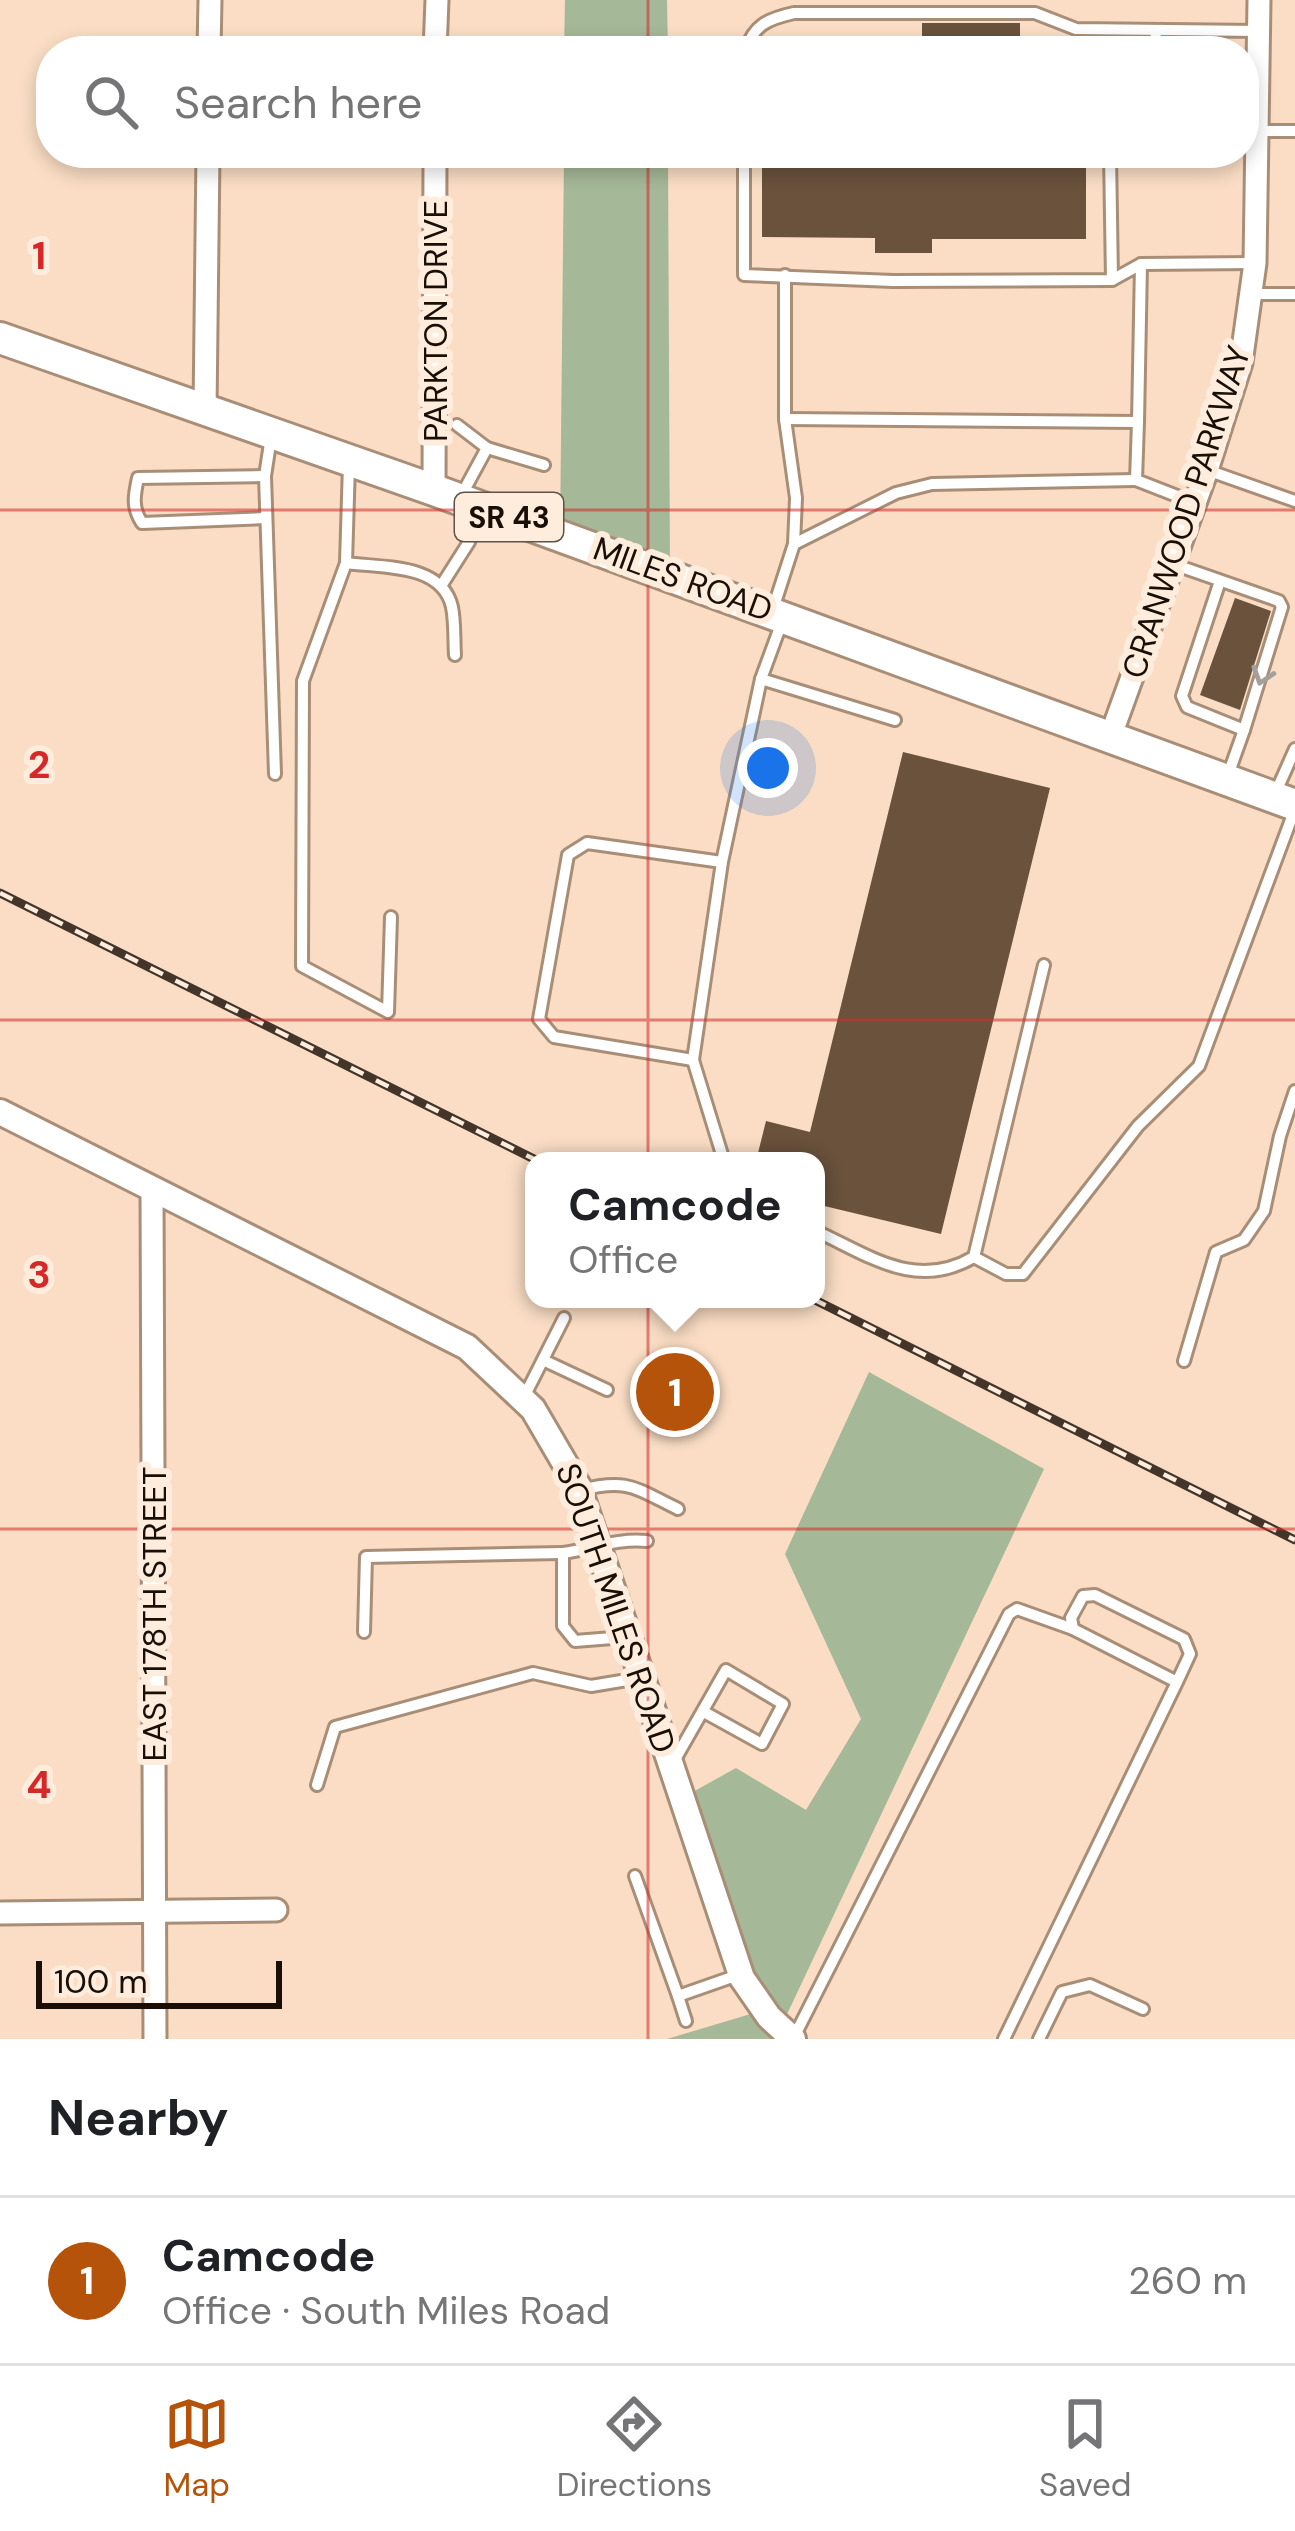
<!DOCTYPE html>
<html lang="en">
<head>
<meta charset="utf-8">
<style>
  body { margin:0; font-family:"DM Sans",sans-serif; background:#f6f6f6; color:#202124 }
  .scale { position:absolute; left:36px; bottom:30px; width:246px; box-sizing:border-box; padding-left:12px; border:6px solid #190f07; border-top:0; font-size:33px; line-height:42px; white-space:nowrap; color:#190f07; -webkit-text-stroke:9px #feeddd; paint-order:stroke }
  .you { position:absolute; left:768px; top:768px; width:42px; height:42px; margin:-30px; border:9px solid #fff; border-radius:50%; background:#1a73e8; box-shadow:0 0 0 18px #1a73e833 }
  .badge { display:grid; place-items:center; width:78px; height:78px; border-radius:50%; background:#b45309; color:#fff; font-size:39px; font-weight:700 }
  .pin { position:absolute; translate:-50% -50%; border:6px solid #fff; box-shadow:0 3px 12px #0006 }
  .popup { position:absolute; left:525px; top:1152px; width:300px; height:156px; box-sizing:border-box; display:grid; place-content:center; border-radius:24px; background:#fff; filter:drop-shadow(0 3px 9px #0005); font-size:39px; white-space:nowrap; color:#757577 }
  .popup b { font-size:45px; color:#202124 }
  .popup::after { content:''; position:absolute; left:50%; top:100%; margin-left:-24px; border:24px solid transparent; border-top-color:#fff }
  .list { margin:0; padding:0; list-style:none }
  h2 { display:flex; justify-content:space-between; align-items:center; height:156px; margin:0; padding:0 48px; font-size:51px }
  h2 small { font-size:39px; font-weight:400; color:#757577 }
  .list li { display:grid; grid-template-columns:78px 1fr auto; gap:36px; align-items:center; box-sizing:border-box; height:168px; padding:0 48px; border-top:3px solid #e0e0e0 }
  .list b { display:block; font-size:45px; white-space:nowrap }
  .list p { margin:0; font-size:39px; white-space:nowrap; color:#757577 }
  .list em { font-size:39px; font-style:normal; color:#757577 }
  .icon { flex:none; width:66px; height:66px; fill:none; stroke:currentColor; stroke-width:2; stroke-linecap:round; stroke-linejoin:round }
  .map { position:relative; flex:none; width:1295px; height:2039px; overflow:hidden }
  .search { position:absolute; background:#fff; box-shadow:0 6px 18px #0003; left:36px; right:36px; top:36px; height:132px; display:flex; align-items:center; gap:30px; box-sizing:border-box; padding:0 42px; border-radius:48px; color:#757577; font-size:45px }
  .sheet { height:324px; background:#fff }
  nav { display:flex; justify-content:space-around; align-items:center; box-sizing:border-box; height:168px; border-top:3px solid #e0e0e0; background:#fff; font-size:33px; color:#757577 }
  nav a { display:grid; justify-items:center; gap:6px }
  nav .on { color:#b45309 }
  .map>svg:first-child { display:block }
  .green { fill:#a5b897 }
  .building { fill:#6a523c }
  .lines { fill:none; stroke-linecap:round; stroke-linejoin:round }
  .service-casing { stroke:#a98e77; stroke-width:16 }
  .minor-casing { stroke:#a98e77; stroke-width:27 }
  .tertiary-casing { stroke:#a98e77; stroke-width:30 }
  .primary-casing { stroke:#a98e77; stroke-width:36 }
  .service { stroke:#fff; stroke-width:10 }
  .minor { stroke:#fff; stroke-width:21 }
  .tertiary { stroke:#fff; stroke-width:24 }
  .primary { stroke:#fff; stroke-width:30 }
  .rail-casing { stroke:#43352a; stroke-width:9 }
  .rail { stroke:#feeddd; stroke-width:4.5; stroke-dasharray:14; stroke-linecap:butt }
  .oneway { stroke:#a39f9c }
  .grid { fill:none; stroke:#d62828; stroke-width:3; stroke-opacity:0.55 }
  .labels { text-anchor:middle; dominant-baseline:central; stroke-width:12; stroke-linejoin:round; paint-order:stroke }
  .shield { fill:#feeddd; stroke:#5e5247; stroke-width:3 }
  .shield-label { font-size:30px; font-weight:bold; fill:#190f07 }
  .street-label { font-size:33px; fill:#190f07; stroke:#feeddd }
  .grid-label { font-size:39px; text-anchor:middle; font-weight:bold; fill:#d62828; stroke:#feeddd; stroke-width:12; stroke-linejoin:round; paint-order:stroke }
</style>
</head>
<body>
<div class="map">
<svg width="1295" height="2039" viewBox="0 0 1295 2039">
  <rect width="100%" height="100%" fill="#faddc4"/>
  <g class="green">
    <path d="M565 0H667L668 51H564Z"/>
    <path d="M564 153H668L670 575 560 535Z"/>
    <path d="M869 1372 1044 1469 781 2027 793 2039H667L764 2010 682 1798 736 1768 806 1810 861 1719 785 1554Z"/>
  </g>
  <g class="building">
    <rect x="922" y="23" width="98" height="28"/>
    <path d="M762 153H1086V239H932V253H875V238L762 237Z"/>
    <path d="M1235 598 1271 611 1240 710 1200 695Z"/>
    <path d="M903 752 1050 788 941 1234 816 1204V1161H756L766 1121 810 1132Z"/>
  </g>
  <g class="lines">
    <g class="service-casing">
      <g id="service">
        <path d="M745 51C754 25 767 19 794 13H1035L1076 29 1259 31"/>
        <path d="M1155 51 1156 30"/>
        <path d="M1258 131H1295"/>
        <path d="M744 153V275L893 281 1112 280 1141 264 1255 263"/>
        <path d="M1110 153 1112 280"/>
        <path d="M1252 294H1295"/>
        <path d="M785 419 1138 422 1141 264"/>
        <path d="M1138 422 1136 480 1195 503"/>
        <path d="M457 425 487 448 461 496"/>
        <path d="M271 437 265 476 275 774"/>
        <path d="M487 448 544 465"/>
        <path d="M349 464 346 563 303 681 302 966 388 1012 391 917"/>
        <path d="M1207 470 1295 501"/>
        <path d="M265 476 138 478C134 496 132 508 142 523L266 518"/>
        <path d="M794 544 896 493 932 484 1136 480"/>
        <path d="M346 563C382 568 442 563 452 607 455 622 454 639 455 655"/>
        <path d="M1173 564 1279 601 1282 607 1244 730"/>
        <path d="M1220 581 1182 696 1187 707 1244 730 1228 775"/>
        <path d="M441 586 469 542 480 509"/>
        <path d="M773 609 794 544 796 498 785 419V275"/>
        <path d="M783 619 761 679 895 720"/>
        <path d="M1275 794 1295 749"/>
        <path d="M722 862 587 843 568 855 539 1019 554 1037 693 1060 722 862 761 679"/>
        <path d="M693 1060 724 1161"/>
        <path d="M816 1231C870 1256 916 1291 974 1257L1044 965"/>
        <path d="M974 1257 1006 1274H1023L1138 1126 1199 1066 1295 809"/>
        <path d="M543 1360 607 1390"/>
        <path d="M1184 1361 1216 1252 1244 1240 1264 1211 1280 1136 1295 1091"/>
        <path d="M523 1399 564 1318"/>
        <path d="M580 1490C628 1478 635 1488 678 1509"/>
        <path d="M364 1632 366 1557 563 1553"/>
        <path d="M625 1637 575 1641 563 1626V1553C592 1549 617 1538 647 1541"/>
        <path d="M673 1763 726 1670 783 1704 762 1744 704 1712"/>
        <path d="M317 1785 335 1727 533 1673 591 1686 639 1678"/>
        <path d="M635 1876 678 1996 738 1975"/>
        <path d="M678 1996 686 2021"/>
        <path d="M794 2037 1009 1614 1017 1609 1073 1629"/>
        <path d="M1004 2039 1177 1682 1190 1654 1184 1639 1095 1595 1083 1596 1071 1618 1073 1629 1177 1682"/>
        <path d="M1039 2039 1062 1992 1090 1985 1143 2009"/>
      </g>
    </g>
    <g class="minor-casing">
      <g id="minor">
        <path d="M209 51 210 0"/>
        <path d="M435 51 437 0"/>
        <path d="M205 411 208 153"/>
        <path d="M434 490 435 153"/>
        <path d="M1111 735 1207 470 1241 363 1255 263 1259 0"/>
        <path d="M152 1189 155 2039"/>
        <path d="M0 1913 276 1910"/>
      </g>
    </g>
    <g class="tertiary-casing">
      <path id="tertiary" d="M0 1112 467 1347 533 1409 578 1486 742 1978 769 2017 793 2039"/>
    </g>
    <g class="primary-casing">
      <path id="primary" d="M0 338 434 490 1295 805"/>
    </g>
    <use href="#service" class="service"/>
    <use href="#minor" class="minor"/>
    <use href="#tertiary" class="tertiary"/>
    <use href="#primary" class="primary"/>
    <g class="rail-casing">
      <g id="rail">
        <path d="M0 893 538 1161"/>
        <path d="M813 1299 1295 1540"/>
      </g>
    </g>
    <use href="#rail" class="rail"/>
  </g>
  <defs><path id="oneway-chevron" d="M-2-3.5L2.5 0L-2 3.5" fill="none" stroke-width="1.6" stroke-linecap="round" stroke-linejoin="round" transform="scale(3)"/></defs>
  <use class="oneway" href="#oneway-chevron" transform="translate(1262 676) rotate(108)"/>
  <path class="grid" d="M648 0V51M648 153V2039M0 510H1295M0 1020H1295M0 1529H1295"/>
  <g class="labels">
    <rect class="shield" x="455" y="493" width="108" height="48" rx="9"/>
    <g class="shield-label">
      <text x="509" y="517">SR 43</text>
    </g>
    <g class="street-label">
      <text transform="translate(435 321) rotate(-90)">PARKTON DRIVE</text>
      <text transform="translate(1186 512) rotate(-72)">CRANWOOD PARKWAY</text>
      <text transform="translate(683 579) rotate(20)">MILES ROAD</text>
      <text transform="translate(616 1608) rotate(71)">SOUTH MILES ROAD</text>
      <text transform="translate(154 1614) rotate(-90)">EAST 178TH STREET</text>
    </g>
  </g>
  <g class="grid-label">
    <text x="39" y="269">1</text>
    <text x="39" y="778">2</text>
    <text x="39" y="1288">3</text>
    <text x="39" y="1798">4</text>
  </g>
</svg>
<div class="scale">100 m</div>
<div class="you"></div>
<div class="pin badge" style="left:675px;top:1392px">1</div>
<div class="popup"><b>Camcode</b>Office</div>
<div class="search"><svg class="icon" aria-label="search" viewBox="0 0 24 24"><circle cx="10" cy="10" r="6"/><path d="M15 15l6 6"/></svg>Search here</div>
</div>
<section class="sheet">
<h2>Nearby<small></small></h2>
<ul class="list">
<li><span class="badge">1</span><div><b>Camcode</b><p>Office · South Miles Road</p></div><em>260 m</em></li>
</ul>
</section>
<nav>
<a class="on"><svg class="icon" aria-label="map" viewBox="0 0 24 24"><path d="M3 6l6-2 6 2 6-2v14l-6 2-6-2-6 2zM9 4v14M15 6v14"/></svg>Map</a>
<a><svg class="icon" aria-label="directions" viewBox="0 0 24 24"><path d="M12 3l9 9-9 9-9-9zM9 14v-3h6M13 9l2 2-2 2"/></svg>Directions</a>
<a><svg class="icon" aria-label="saved" viewBox="0 0 24 24"><path d="M7 4h10v16l-5-4-5 4z"/></svg>Saved</a>
</nav>
</body>
</html>
